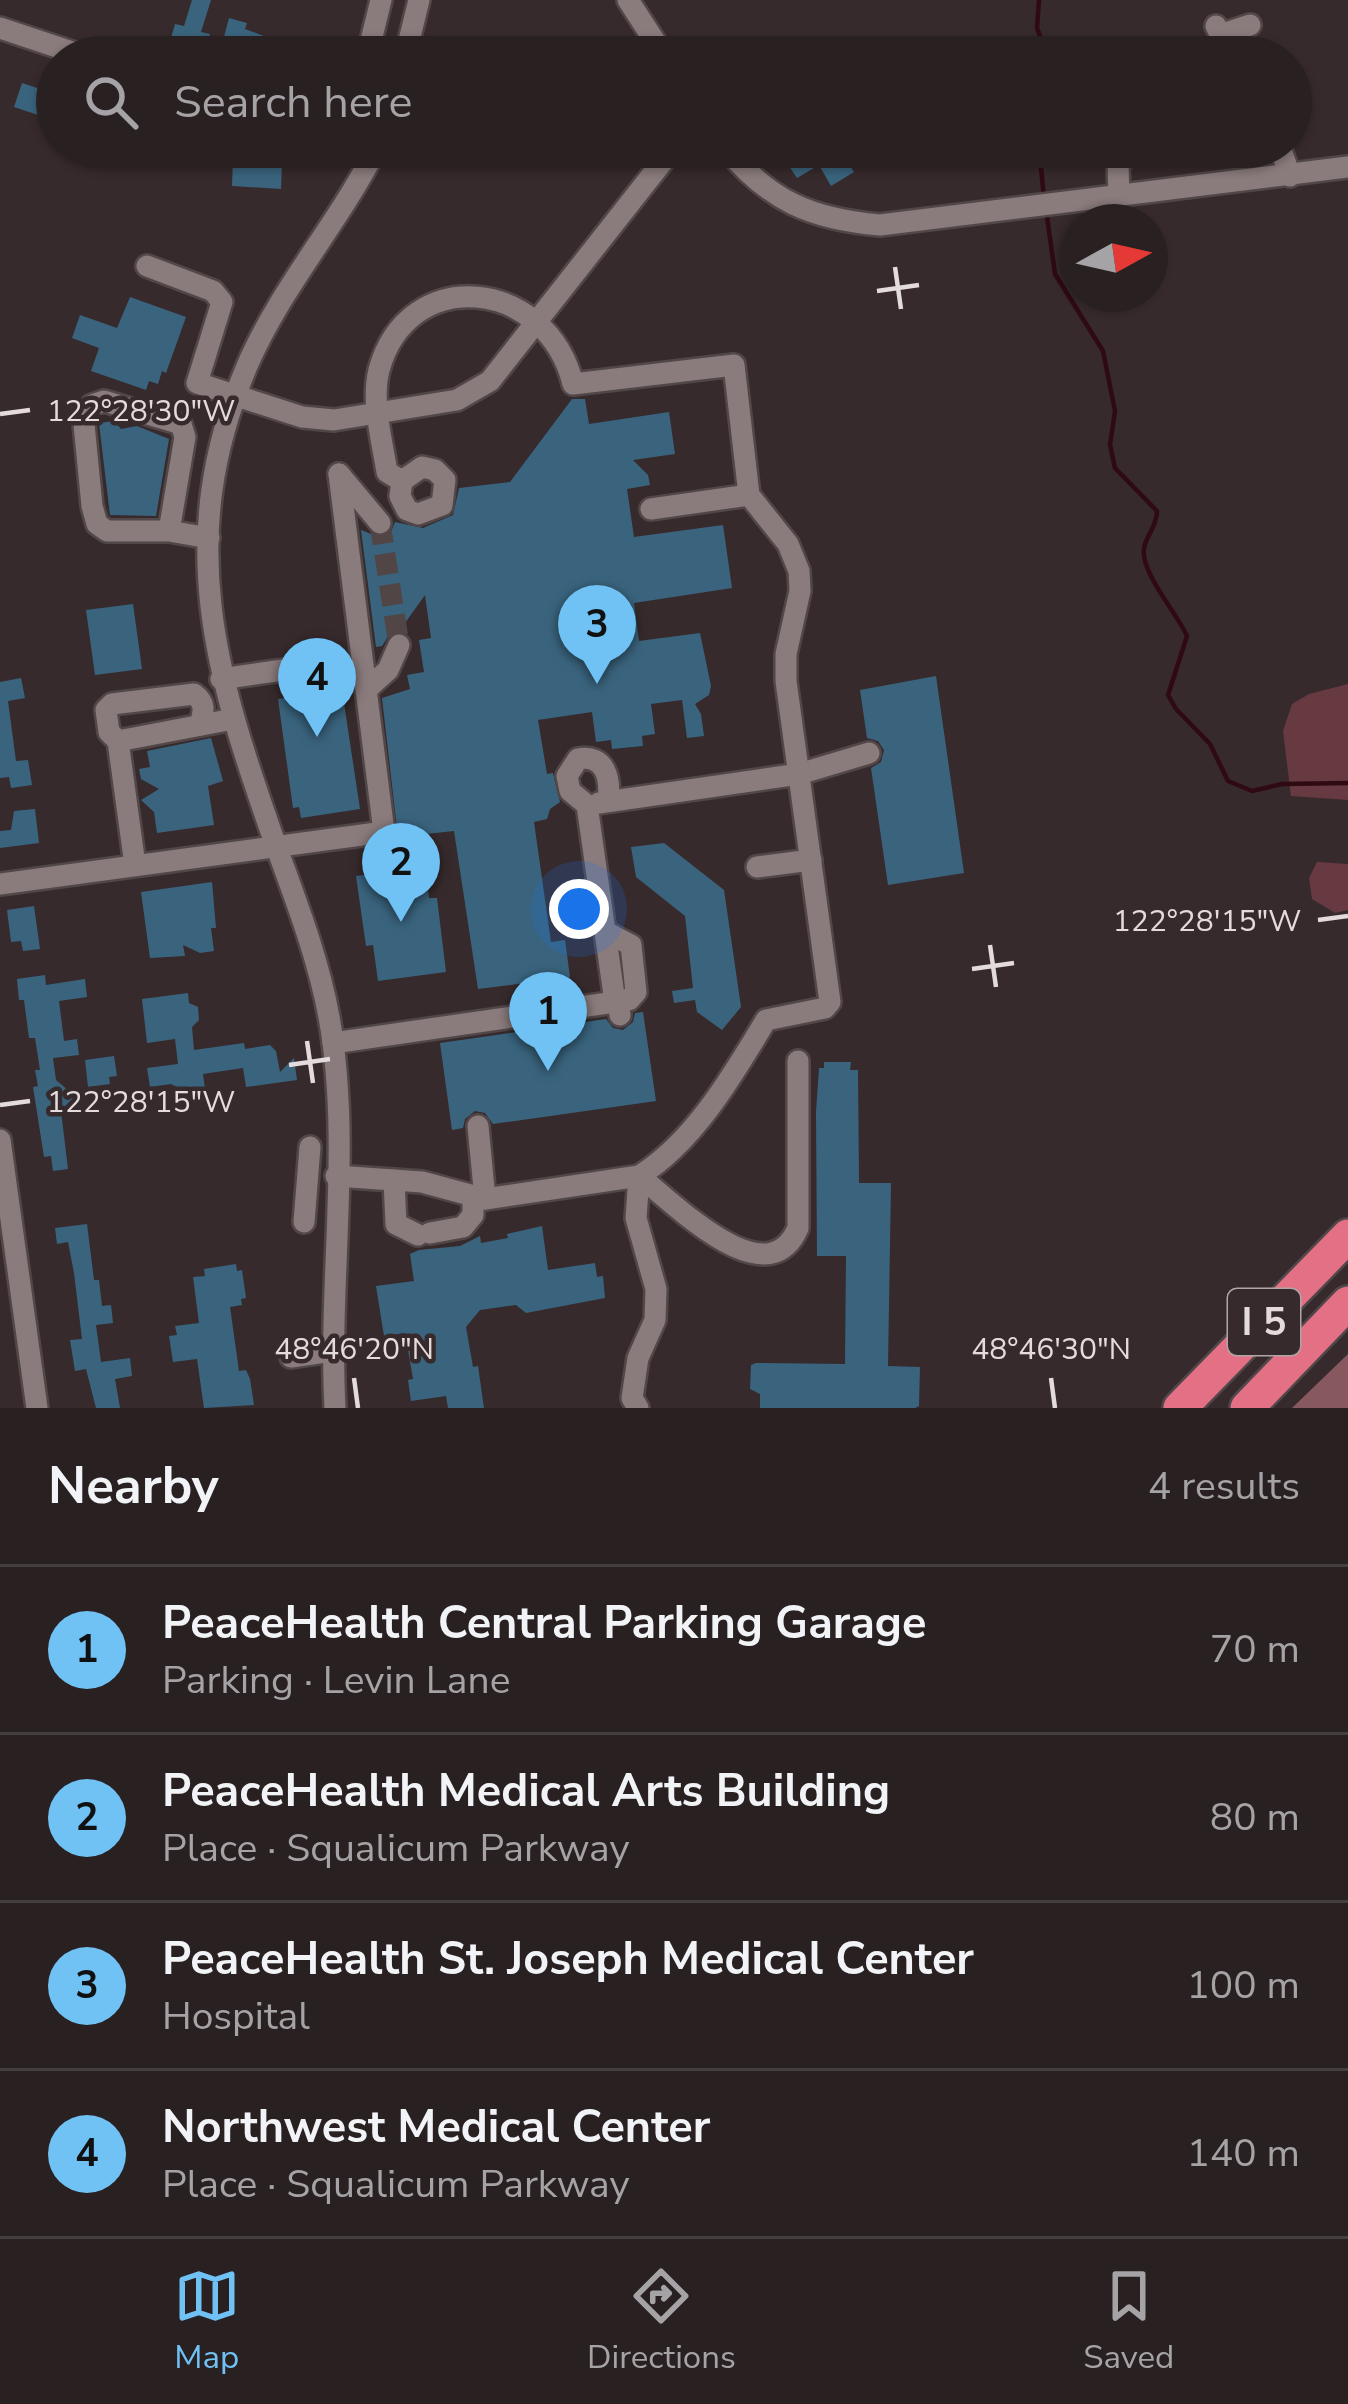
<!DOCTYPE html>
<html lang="en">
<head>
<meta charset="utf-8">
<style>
  body { margin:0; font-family:"Nunito Sans",sans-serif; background:#31282a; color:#f1f3f6 }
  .compass { position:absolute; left:1060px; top:204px; width:108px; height:108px; border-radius:50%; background:#292021; box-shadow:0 3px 9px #0004; rotate:82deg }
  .you { position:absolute; left:579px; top:909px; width:42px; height:42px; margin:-30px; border:9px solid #fff; border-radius:50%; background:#1a73e8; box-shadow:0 0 0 18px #1a73e833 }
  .badge { display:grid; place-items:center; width:78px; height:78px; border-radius:50%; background:#70c1f4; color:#111; font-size:39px; font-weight:700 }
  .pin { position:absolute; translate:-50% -99px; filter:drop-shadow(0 3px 6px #0008) }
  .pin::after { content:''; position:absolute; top:63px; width:42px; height:36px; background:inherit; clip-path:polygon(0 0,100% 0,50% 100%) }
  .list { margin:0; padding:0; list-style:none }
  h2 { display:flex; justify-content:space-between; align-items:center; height:156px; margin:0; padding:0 48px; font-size:51px }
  h2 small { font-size:39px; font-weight:400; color:#a5a3a5 }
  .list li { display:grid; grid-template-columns:78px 1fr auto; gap:36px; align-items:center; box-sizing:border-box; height:168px; padding:0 48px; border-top:3px solid #453e3f }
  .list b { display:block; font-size:45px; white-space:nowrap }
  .list p { margin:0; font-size:39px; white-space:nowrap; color:#a5a3a5 }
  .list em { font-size:39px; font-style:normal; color:#a5a3a5 }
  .icon { flex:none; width:66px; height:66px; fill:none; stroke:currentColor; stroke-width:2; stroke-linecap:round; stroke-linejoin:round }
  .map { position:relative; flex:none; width:1348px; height:1408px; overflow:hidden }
  .search { position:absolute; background:#292021; box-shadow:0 3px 9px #0004; left:36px; right:36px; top:36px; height:132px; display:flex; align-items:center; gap:30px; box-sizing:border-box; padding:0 42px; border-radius:66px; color:#a5a3a5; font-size:45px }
  .sheet { height:828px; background:#292021 }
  nav { display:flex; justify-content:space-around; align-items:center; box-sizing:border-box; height:168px; border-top:3px solid #453e3f; background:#292021; font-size:33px; color:#a5a3a5 }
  nav a { display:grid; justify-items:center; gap:6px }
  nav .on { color:#70c1f4 }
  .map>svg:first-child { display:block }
  .green { fill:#663a40 }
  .forest { fill:#87585e }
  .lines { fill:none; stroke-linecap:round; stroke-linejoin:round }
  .stream { stroke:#300a12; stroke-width:4.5 }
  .building { fill:#3a647e }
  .minor-tunnel { stroke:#514546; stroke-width:21; stroke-dasharray:21 10; stroke-linecap:butt }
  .minor-casing { stroke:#514748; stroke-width:26 }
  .highway-casing { stroke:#514748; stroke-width:38 }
  .minor { stroke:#8a7b7c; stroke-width:21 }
  .highway { stroke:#e37084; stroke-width:33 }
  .ticks { fill:none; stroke:#e4dbdc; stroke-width:4.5 }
  .labels { text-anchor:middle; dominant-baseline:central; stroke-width:9; stroke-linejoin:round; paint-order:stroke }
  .shield { fill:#372a2c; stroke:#b0a6a7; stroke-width:3 }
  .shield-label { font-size:39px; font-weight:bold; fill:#e4dbdc }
  .ticks-label { font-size:30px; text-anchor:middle; fill:#e4dbdc; stroke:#372a2c; stroke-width:9; stroke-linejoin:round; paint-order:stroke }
</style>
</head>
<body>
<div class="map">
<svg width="1348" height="1408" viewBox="0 0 1348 1408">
  <rect width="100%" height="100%" fill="#372a2c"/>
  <g class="green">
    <path d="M1348 684V800L1291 796 1283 731 1292 704 1309 694Z"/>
    <path d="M1317 862 1348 864V910L1335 913 1312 899 1309 878Z"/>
  </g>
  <path class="forest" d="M1348 1354V1408H1292Z"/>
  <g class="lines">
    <g class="stream">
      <path d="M1039 0 1037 28 1048 57"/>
      <path d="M1039 147 1044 198"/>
      <path d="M1046 210 1055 274 1103 351 1115 411 1110 445 1115 468 1157 511C1157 526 1147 534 1144 548 1140 572 1177 613 1187 636L1168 695 1176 709 1210 744 1228 781 1252 791 1282 784 1348 783"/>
    </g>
  </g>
  <g class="building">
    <path d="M192 0H211L201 32 210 34 203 56 169 45 175 24 184 26Z"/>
    <path d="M229 18 247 23 245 29 312 54 328 42 339 57H240L242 48 237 46 239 41 224 37Z"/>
    <path d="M22 83 52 93 44 117 14 107Z"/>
    <path d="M790 147H863L845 158 854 172 831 186 819 165 797 178 780 153Z"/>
    <path d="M233 159 282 161 281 189 232 186Z"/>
    <path d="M130 297 186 317 166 373 162 371 158 384 149 381 146 390 91 371 99 348 72 338 80 315 117 328Z"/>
    <path d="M572 399H585L589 424 669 412 675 454 633 460 648 475 650 485 627 489 634 537 723 525 732 588 634 603 639 641 700 633 711 686 709 695 695 704 701 714 704 736 687 738 682 700 651 704 655 734 642 736 643 746 612 749 611 740 596 742 592 712 538 720 547 774 553 773 560 802 550 809 547 819 534 822 551 942 565 940 570 977 554 988 525 983 478 989 454 831 398 837 382 698 410 689 407 675 424 672 419 640 431 638 425 595 400 630 391 632 382 646 376 647 361 530 381 538 390 534 395 522 423 528 453 515 459 488 510 482Z"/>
    <path d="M114 421 121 429 137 426 169 439 156 516 110 515 99 423Z"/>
    <path d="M133 604 142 669 95 675 86 610Z"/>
    <path d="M936 676 964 873 888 885 871 768 881 762 884 750 878 741 867 738 860 690Z"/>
    <path d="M21 678 25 698 8 701 16 761 28 760 32 785 11 788 9 777 0 778V682Z"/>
    <path d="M342 690 360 809 301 818 299 807 293 808 278 699Z"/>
    <path d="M211 738 223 781 208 786 214 825 157 833 154 812 141 800 159 789 141 779 139 769 150 767 147 751Z"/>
    <path d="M35 809 39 843 0 848V831L11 830 14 811Z"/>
    <path d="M664 843 724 890 741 1007 722 1030 697 1012 695 1000 674 1003 672 991 693 988 685 916 636 877 631 847Z"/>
    <path d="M425 867 429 898H437L446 972 378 981 373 945 366 946 356 876Z"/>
    <path d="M212 882 216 928H211L214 951 200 953 183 945 185 956 150 958 141 892Z"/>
    <path d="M34 906 40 949 23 951 21 941 11 942 7 910Z"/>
    <path d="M45 975 46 985 85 979 87 997 59 1001 64 1041 77 1039 79 1055 53 1058 56 1080 82 1102 75 1111H61L68 1169 53 1171 51 1156 44 1157 33 1087 38 1086 35 1070H40L35 1038H29L24 1000H19L17 979Z"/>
    <path d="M188 993 189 1003 198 1007 199 1020 192 1027 194 1050 244 1043 245 1049 270 1045 276 1051 280 1072 294 1058 297 1080 246 1087 243 1068 203 1074 206 1096 184 1100 183 1090 171 1084 150 1087 147 1068 178 1064 175 1039 147 1043 142 999Z"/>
    <path d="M643 1012 656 1101 493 1124 485 1113 475 1111 465 1119 463 1128 452 1130 440 1043 606 1019 613 1028 623 1030 633 1022 635 1013Z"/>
    <path d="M114 1056 117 1076 109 1077 110 1084 88 1087 85 1060Z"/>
    <path d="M824 1062H851L850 1070H858L859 1183H891L888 1366 920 1367 919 1406 915 1408H760V1394L750 1389 751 1365 756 1363 845 1364 846 1256H817L816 1112 819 1068H824Z"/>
    <path d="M87 1224 94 1280H99L102 1306 111 1305 113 1323 96 1325 101 1362 130 1358 132 1376 115 1379 120 1408H96L86 1369 75 1371 70 1340 82 1339 74 1273 68 1242 57 1244 55 1228Z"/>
    <path d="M542 1226 548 1270 595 1263 597 1277 603 1276 605 1298 526 1313 516 1305 480 1310 466 1327 473 1367 478 1366 484 1408H448L446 1396 411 1401 408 1380 413 1379 405 1333 384 1336 376 1286 414 1281 410 1254 419 1250 460 1246 480 1236 481 1243 508 1238 507 1234Z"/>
    <path d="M236 1264 237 1271 242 1270 246 1298 241 1299 242 1305 230 1307 239 1371 246 1370 250 1379 254 1405 204 1408 197 1359 173 1362 169 1336 177 1335 175 1326 199 1323 193 1277 205 1276 204 1269Z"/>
  </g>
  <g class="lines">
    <path class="minor-tunnel" d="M380 523 399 645"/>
    <g class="minor-casing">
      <g id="minor">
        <path d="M628 0 665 57"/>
        <path d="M1216 26 1231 57"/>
        <path d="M0 28 87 57"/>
        <path d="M1220 35 1250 25"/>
        <path d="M367 57 381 0"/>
        <path d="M405 57 419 0"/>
        <path d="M725 147C769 201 811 219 880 225L1348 167"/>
        <path d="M1280 147 1290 176"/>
        <path d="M1119 197 1118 164 1132 151 1149 147"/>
        <path d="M147 266 213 291 222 302 197 383 302 417 334 420 457 400 490 381 674 147"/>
        <path d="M339 474 380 523"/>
        <path d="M651 509 749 495"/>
        <path d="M169 531 185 437 181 424 104 401 92 405 83 414 92 506 97 524 107 531H169L209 538"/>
        <path d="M221 679 317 665"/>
        <path d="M366 690 388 670 399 645"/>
        <path d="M118 741 109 732 106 710 112 704 194 694C206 703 204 711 200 725"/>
        <path d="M608 801C611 778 605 754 578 759L567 776 570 791 587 805 615 1002 618 1001 620 1015"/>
        <path d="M599 803 799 774 869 753"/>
        <path d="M135 865 118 741 233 719"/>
        <path d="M757 867 811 860"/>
        <path d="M0 884 384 832 339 474"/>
        <path d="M606 932 631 945 636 992 629 1000 618 1001"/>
        <path d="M333 1043 615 1002"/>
        <path d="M478 1126 485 1199"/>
        <path d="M0 1140 37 1408"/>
        <path d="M336 1176 422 1182 485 1199 639 1176C694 1142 733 1075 766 1020L825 1008 830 1002 786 681V654L800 591 799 571 788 544 749 495 734 365 573 384C547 278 408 263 379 370 371 402 382 440 387 472L402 481 400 496 407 510 418 514 442 505 445 480 435 470 422 467 402 481"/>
        <path d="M639 1176C673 1202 767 1300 798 1228V1061"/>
        <path d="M394 1180 396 1224 418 1235"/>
        <path d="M304 1222 310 1147"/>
        <path d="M430 1233 463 1227 473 1215V1197"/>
        <path d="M291 1357 332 1351"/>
        <path d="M335 1408C328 1279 352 1145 329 1017 318 957 296 901 275 843 216 676 173 540 247 366 281 287 339 223 377 147"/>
        <path d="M638 1408 632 1398 638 1358 655 1320 656 1289 636 1218 639 1176"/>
      </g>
    </g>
    <g class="highway-casing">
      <g id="highway">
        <path d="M1180 1408 1348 1236"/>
        <path d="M1247 1408 1348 1303"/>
      </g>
    </g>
    <use href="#minor" class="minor"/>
    <use href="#highway" class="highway"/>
  </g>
  <path class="ticks" d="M895 267 901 309M877 291 919 285M0 414 30 410M1318 920 1348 916M990 945 996 987M972 969 1014 963M307 1041 313 1083M289 1065 330 1059M0 1105 30 1101M354 1378 358 1408M1051 1378 1055 1408"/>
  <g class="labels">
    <rect class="shield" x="1228" y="1289" width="72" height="66" rx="9"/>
    <g class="shield-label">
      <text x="1264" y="1322">I 5</text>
    </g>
  </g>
  <g class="ticks-label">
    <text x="141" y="421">122°28'30"W</text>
    <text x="1207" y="931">122°28'15"W</text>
    <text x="141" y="1112">122°28'15"W</text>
    <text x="354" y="1359">48°46'20"N</text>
    <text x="1051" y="1359">48°46'30"N</text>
  </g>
</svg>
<svg class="compass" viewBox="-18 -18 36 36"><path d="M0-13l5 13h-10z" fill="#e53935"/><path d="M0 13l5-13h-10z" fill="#a5a3a5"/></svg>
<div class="you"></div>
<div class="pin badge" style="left:548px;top:1071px">1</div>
<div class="pin badge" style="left:401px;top:922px">2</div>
<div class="pin badge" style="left:597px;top:684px">3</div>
<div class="pin badge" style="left:317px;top:737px">4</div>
<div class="search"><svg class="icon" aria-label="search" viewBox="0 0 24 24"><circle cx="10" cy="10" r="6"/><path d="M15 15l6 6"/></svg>Search here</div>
</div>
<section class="sheet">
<h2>Nearby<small>4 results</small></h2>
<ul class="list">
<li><span class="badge">1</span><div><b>PeaceHealth Central Parking Garage</b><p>Parking · Levin Lane</p></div><em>70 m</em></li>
<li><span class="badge">2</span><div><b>PeaceHealth Medical Arts Building</b><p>Place · Squalicum Parkway</p></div><em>80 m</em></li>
<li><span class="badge">3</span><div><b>PeaceHealth St. Joseph Medical Center</b><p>Hospital</p></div><em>100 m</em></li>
<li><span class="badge">4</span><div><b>Northwest Medical Center</b><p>Place · Squalicum Parkway</p></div><em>140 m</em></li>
</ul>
</section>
<nav>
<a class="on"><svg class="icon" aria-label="map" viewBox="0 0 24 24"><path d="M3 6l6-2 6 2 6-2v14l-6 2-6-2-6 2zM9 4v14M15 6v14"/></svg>Map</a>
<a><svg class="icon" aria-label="directions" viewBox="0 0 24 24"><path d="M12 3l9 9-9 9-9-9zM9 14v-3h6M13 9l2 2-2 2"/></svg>Directions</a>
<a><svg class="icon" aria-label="saved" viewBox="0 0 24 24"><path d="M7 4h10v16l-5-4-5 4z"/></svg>Saved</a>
</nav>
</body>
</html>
